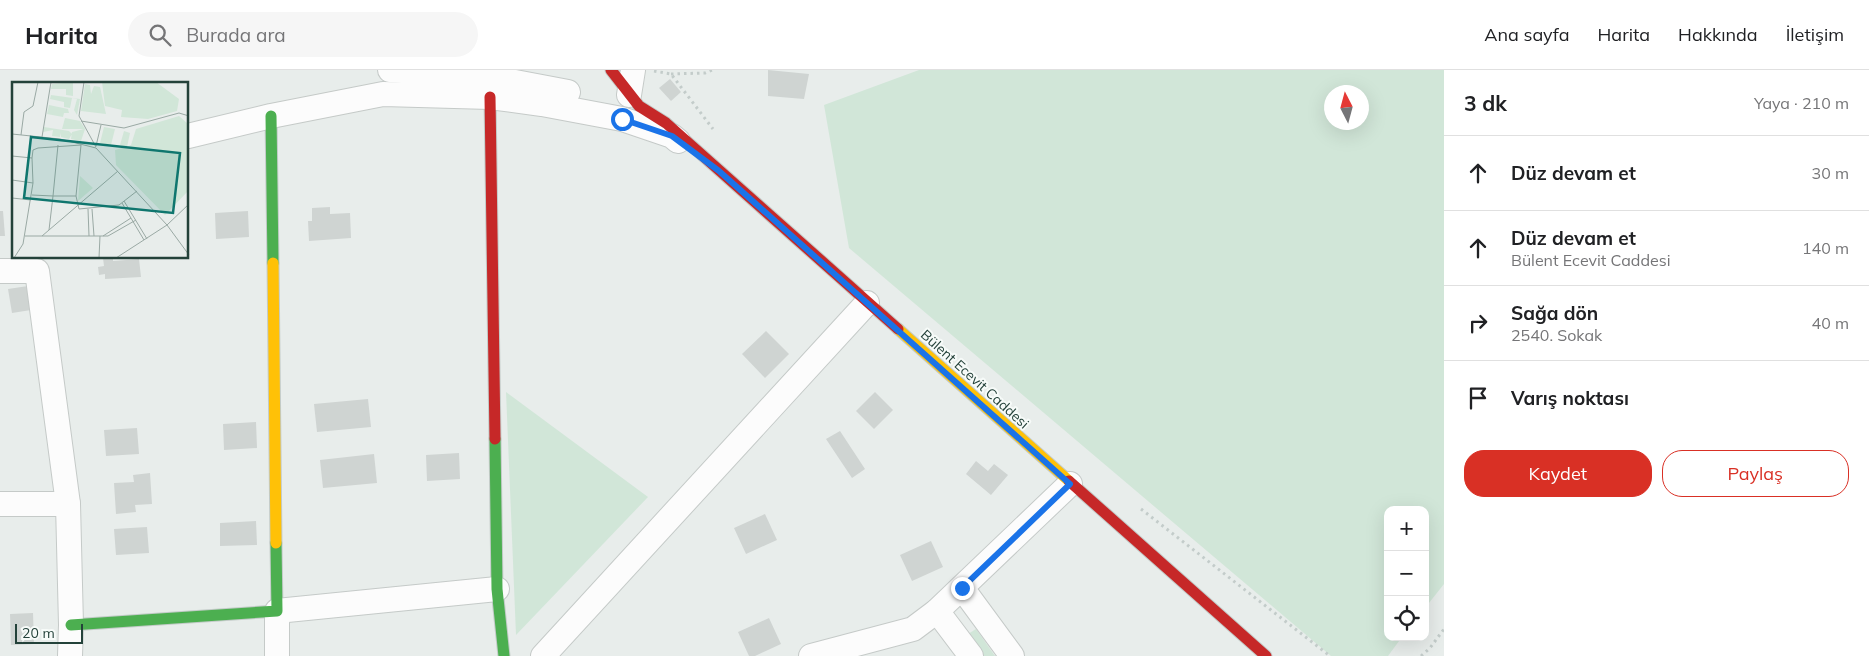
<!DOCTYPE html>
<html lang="tr">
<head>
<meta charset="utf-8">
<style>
  body { margin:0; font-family:Mulish,sans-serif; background:#f6f6f6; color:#202124 }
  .controls { position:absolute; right:15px; bottom:15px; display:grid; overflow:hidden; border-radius:10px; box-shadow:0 5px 20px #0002 }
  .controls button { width:45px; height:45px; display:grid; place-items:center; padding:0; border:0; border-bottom:1px solid #e0e0e0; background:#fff; color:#202124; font:25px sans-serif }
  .compass { position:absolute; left:1324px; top:15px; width:45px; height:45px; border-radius:50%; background:#fff; box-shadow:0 5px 20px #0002; rotate:354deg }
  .scale { position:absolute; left:15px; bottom:12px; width:68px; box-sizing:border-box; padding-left:5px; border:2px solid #24423a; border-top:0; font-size:14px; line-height:18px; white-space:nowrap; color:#24423a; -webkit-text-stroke:4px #f7fbf9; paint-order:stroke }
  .stop { position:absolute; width:15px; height:15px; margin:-11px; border:4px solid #1a73e8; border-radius:50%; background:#fff }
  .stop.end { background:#1a73e8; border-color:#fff; box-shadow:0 1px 5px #0008 }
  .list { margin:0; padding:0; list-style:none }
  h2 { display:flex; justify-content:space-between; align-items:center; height:65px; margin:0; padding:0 20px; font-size:21px }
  h2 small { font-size:16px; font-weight:400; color:#757577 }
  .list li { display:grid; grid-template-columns:32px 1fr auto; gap:15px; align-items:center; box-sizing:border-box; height:75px; padding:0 20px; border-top:1px solid #e0e0e0 }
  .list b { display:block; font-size:19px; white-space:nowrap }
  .list p { margin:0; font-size:16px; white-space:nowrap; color:#757577 }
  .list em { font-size:16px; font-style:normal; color:#757577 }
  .actions { display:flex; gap:10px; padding:15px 20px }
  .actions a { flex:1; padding:11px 0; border:1px solid #d93025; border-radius:20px; text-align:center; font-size:18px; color:#d93025 }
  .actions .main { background:#d93025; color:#fff }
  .icon { flex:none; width:28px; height:28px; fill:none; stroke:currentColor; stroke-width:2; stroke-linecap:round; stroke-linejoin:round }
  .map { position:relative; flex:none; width:1444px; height:586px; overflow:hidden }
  header { display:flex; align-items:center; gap:30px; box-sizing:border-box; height:70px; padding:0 25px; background:#fff; border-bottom:1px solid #e0e0e0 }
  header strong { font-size:24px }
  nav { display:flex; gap:28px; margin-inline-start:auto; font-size:18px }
  .search { width:350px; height:45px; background:#f6f6f6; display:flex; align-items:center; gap:12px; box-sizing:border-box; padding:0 18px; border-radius:28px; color:#757577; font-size:19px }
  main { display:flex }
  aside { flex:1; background:#fff }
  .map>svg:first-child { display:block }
  .green { fill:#d1e6d8; fill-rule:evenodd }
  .building { fill:#cfd4d2 }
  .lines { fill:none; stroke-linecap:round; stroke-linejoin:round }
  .street-casing { stroke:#c5cac8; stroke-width:26 }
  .fast-casing { stroke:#c3cbc8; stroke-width:13 }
  .slow-casing { stroke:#c3cbc8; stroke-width:13 }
  .jam-casing { stroke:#c3cbc8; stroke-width:13 }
  .path { stroke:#c3ccca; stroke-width:3; stroke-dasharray:2.5 4; stroke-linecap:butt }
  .street { stroke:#fcfcfc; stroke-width:24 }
  .fast { stroke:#4caf50; stroke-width:11 }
  .slow { stroke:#ffc107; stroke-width:11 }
  .jam { stroke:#c62828; stroke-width:11 }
  .route { stroke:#1a73e8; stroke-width:6 }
  .labels { text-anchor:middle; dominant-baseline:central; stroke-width:4; stroke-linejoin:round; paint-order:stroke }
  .street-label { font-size:14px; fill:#24423a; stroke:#f7fbf9 }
  .inset-road { fill:none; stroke:#9aa9a4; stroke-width:1 }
  .view { fill:#0f766e; fill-opacity:0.15; stroke:#0f766e; stroke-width:2.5 }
  .inset-edge { fill:none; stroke:#24423a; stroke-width:2.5 }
</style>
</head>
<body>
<header>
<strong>Harita</strong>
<div class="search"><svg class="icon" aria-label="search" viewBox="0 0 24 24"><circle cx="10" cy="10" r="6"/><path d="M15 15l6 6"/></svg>Burada ara</div>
<nav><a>Ana sayfa</a><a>Harita</a><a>Hakkında</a><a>İletişim</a></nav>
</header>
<main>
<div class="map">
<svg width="1444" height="586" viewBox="0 0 1444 586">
  <rect width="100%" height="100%" fill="#e8edeb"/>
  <g class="green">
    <path d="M919 0H1444V514L1425 538V440H1388V567H1402L1388 586H1331L849 178 824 35ZM1332 22H1362V52H1332Z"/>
    <path d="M506 322 648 427 516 565Z"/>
    <path d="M976 559 995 586H984L968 564Z"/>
  </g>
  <g class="building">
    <path d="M768 0 809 4 804 29 768 26Z"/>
    <path d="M670 9 681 22 671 31 659 18Z"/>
    <path d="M330 137V144L350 143 351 168 309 171 308 151H312V138Z"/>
    <path d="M0 141H3L5 166H0Z"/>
    <path d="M248 141 249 167 216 169 215 143Z"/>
    <path d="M103 188H113V191L139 189 141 207 105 209V204L99 205 98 197 104 196Z"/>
    <path d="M28 216 31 240 12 243 8 219Z"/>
    <path d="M766 261 789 284 765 308 742 284Z"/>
    <path d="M875 322 893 340 874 359 856 341Z"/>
    <path d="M368 329 371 357 317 362 314 334Z"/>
    <path d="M256 352 257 378 224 380 223 354Z"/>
    <path d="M137 358 139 384 106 386 104 360Z"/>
    <path d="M840 361 865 399 852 408 826 369Z"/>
    <path d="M459 383 460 409 427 411 426 385Z"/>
    <path d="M374 384 377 413 323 418 320 390Z"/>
    <path d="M976 391 988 401 994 394 1008 405 991 425 966 404Z"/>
    <path d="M150 403 152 434 135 435 136 442 116 444 114 413 134 412 133 405Z"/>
    <path d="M765 444 777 470 746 484 734 458Z"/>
    <path d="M256 451 257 475 220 476V453Z"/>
    <path d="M147 457 149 483 116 485 114 459Z"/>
    <path d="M931 471 943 497 912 511 900 485Z"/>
    <path d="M33 543 34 574 11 575 10 544Z"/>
    <path d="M769 548 781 574 755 586H749L738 562Z"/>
  </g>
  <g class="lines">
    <g class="street-casing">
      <g id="street">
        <path d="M390 0 499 9 568 22"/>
        <path d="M629 25 633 0"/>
        <path d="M188 66 271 46 383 24 490 27 542 34 622 49 672 66 678 71"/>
        <path d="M0 201H37L68 434H0"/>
        <path d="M68 434 71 555 70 586"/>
        <path d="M962 518 1012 586"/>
        <path d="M937 541 971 586"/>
        <path d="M277 586V541L497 519"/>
        <path d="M543 586 867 233"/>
        <path d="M811 586 913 559 937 541 1070 414"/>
      </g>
    </g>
    <g class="fast-casing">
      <g id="fast">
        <path d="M271 46 273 193"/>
        <path d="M495 369 497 519 504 586"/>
        <path d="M71 555 277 541 276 473"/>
      </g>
    </g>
    <g class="slow-casing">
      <g id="slow">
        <path d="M273 193 276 473"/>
        <path d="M898 259 1069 411"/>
      </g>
    </g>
    <g class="jam-casing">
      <g id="jam">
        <path d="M611 0 639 36 666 53 898 259"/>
        <path d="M490 27 495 369"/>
        <path d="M1069 411 1266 586"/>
      </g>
    </g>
    <g class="path">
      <path d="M654 1 671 4 713 59"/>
      <path d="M671 4 705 3 712 0"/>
      <path d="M1141 439 1330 586"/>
      <path d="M1421 586 1430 578 1444 559"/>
    </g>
    <use href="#street" class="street"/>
    <use href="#fast" class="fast"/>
    <use href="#slow" class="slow"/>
    <use href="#jam" class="jam"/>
  </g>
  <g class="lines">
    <path class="route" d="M622 49 672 66 719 101 1070 414 962 518"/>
  </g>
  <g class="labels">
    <g class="street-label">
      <text transform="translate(975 309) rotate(42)">Bülent Ecevit Caddesi</text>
    </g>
  </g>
  <g transform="translate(12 12)">
    <rect width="176" height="176" fill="#e8edeb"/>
    <path d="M61 0V14L54 13V7H39L40 2ZM90 0H144L167 17 165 29 136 37 109 35 110 28 93 24ZM73 2 78 3 79 12 82 4 88 5 94 32 69 29ZM39 13 68 17 65 33 62 28 65 17 60 16 58 26 52 25V20L38 17ZM37 23 56 27 57 31H52L51 35 35 32ZM167 34 176 42V109L153 133 104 83 103 68 113 65 108 63 112 49 118 51 115 65 119 63 124 47ZM53 36 68 39 73 47 69 59 59 57 60 50 72 47H50ZM32 45 57 49 60 52 57 57 49 55V51L48 55 40 54 41 48 31 50ZM92 45 103 47 99 63 88 61ZM68 94 81 106 66 119Z" fill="#d1e6d8"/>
    <path class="inset-road" d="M72 0 67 34 84 65M69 39 112 46 167 31 177 34M0 52 48 57 84 66 155 143M9 53 12 30 21 24 26 0M30 55 39 0M69 63 64 114 67 127 107 123 125 109M84 64 89 43M0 74 20 76 21 101 0 98M20 76 21 68 26 66 69 63M20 113 41 114 46 63M0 116 19 118M112 119 135 157M110 121 132 158M76 127 77 154M80 127 82 154M155 143 177 173M37 148 41 114H64M13 154H96L124 138M30 154 106 89M91 154 119 136M2 176 11 162 21 101M87 176 88 154M104 176 155 143 177 122"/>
    <path class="view" d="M19 55 168 71 161 131 12 116Z"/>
    <rect width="176" height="176" class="inset-edge"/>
  </g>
</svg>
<div class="controls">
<button>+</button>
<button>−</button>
<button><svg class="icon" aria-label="locate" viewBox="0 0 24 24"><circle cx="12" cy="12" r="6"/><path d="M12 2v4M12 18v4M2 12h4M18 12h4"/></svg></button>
</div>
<svg class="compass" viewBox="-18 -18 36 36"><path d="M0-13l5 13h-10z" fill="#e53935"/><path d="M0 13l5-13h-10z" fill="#757577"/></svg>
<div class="scale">20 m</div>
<div class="stop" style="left:622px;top:49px"></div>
<div class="stop end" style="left:962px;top:518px"></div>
</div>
<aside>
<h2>3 dk<small>Yaya · 210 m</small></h2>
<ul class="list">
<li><svg class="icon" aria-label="ahead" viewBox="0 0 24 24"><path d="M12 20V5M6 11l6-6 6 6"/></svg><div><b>Düz devam et</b></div><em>30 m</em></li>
<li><svg class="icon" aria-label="ahead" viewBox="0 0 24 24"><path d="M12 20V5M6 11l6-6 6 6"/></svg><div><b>Düz devam et</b><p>Bülent Ecevit Caddesi</p></div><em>140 m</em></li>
<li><svg class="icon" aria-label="right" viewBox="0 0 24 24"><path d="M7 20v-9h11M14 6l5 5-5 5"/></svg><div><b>Sağa dön</b><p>2540. Sokak</p></div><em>40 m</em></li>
<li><svg class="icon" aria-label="arrive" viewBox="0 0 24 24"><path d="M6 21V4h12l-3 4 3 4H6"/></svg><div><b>Varış noktası</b></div></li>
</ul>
<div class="actions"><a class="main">Kaydet</a><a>Paylaş</a></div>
</aside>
</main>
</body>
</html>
